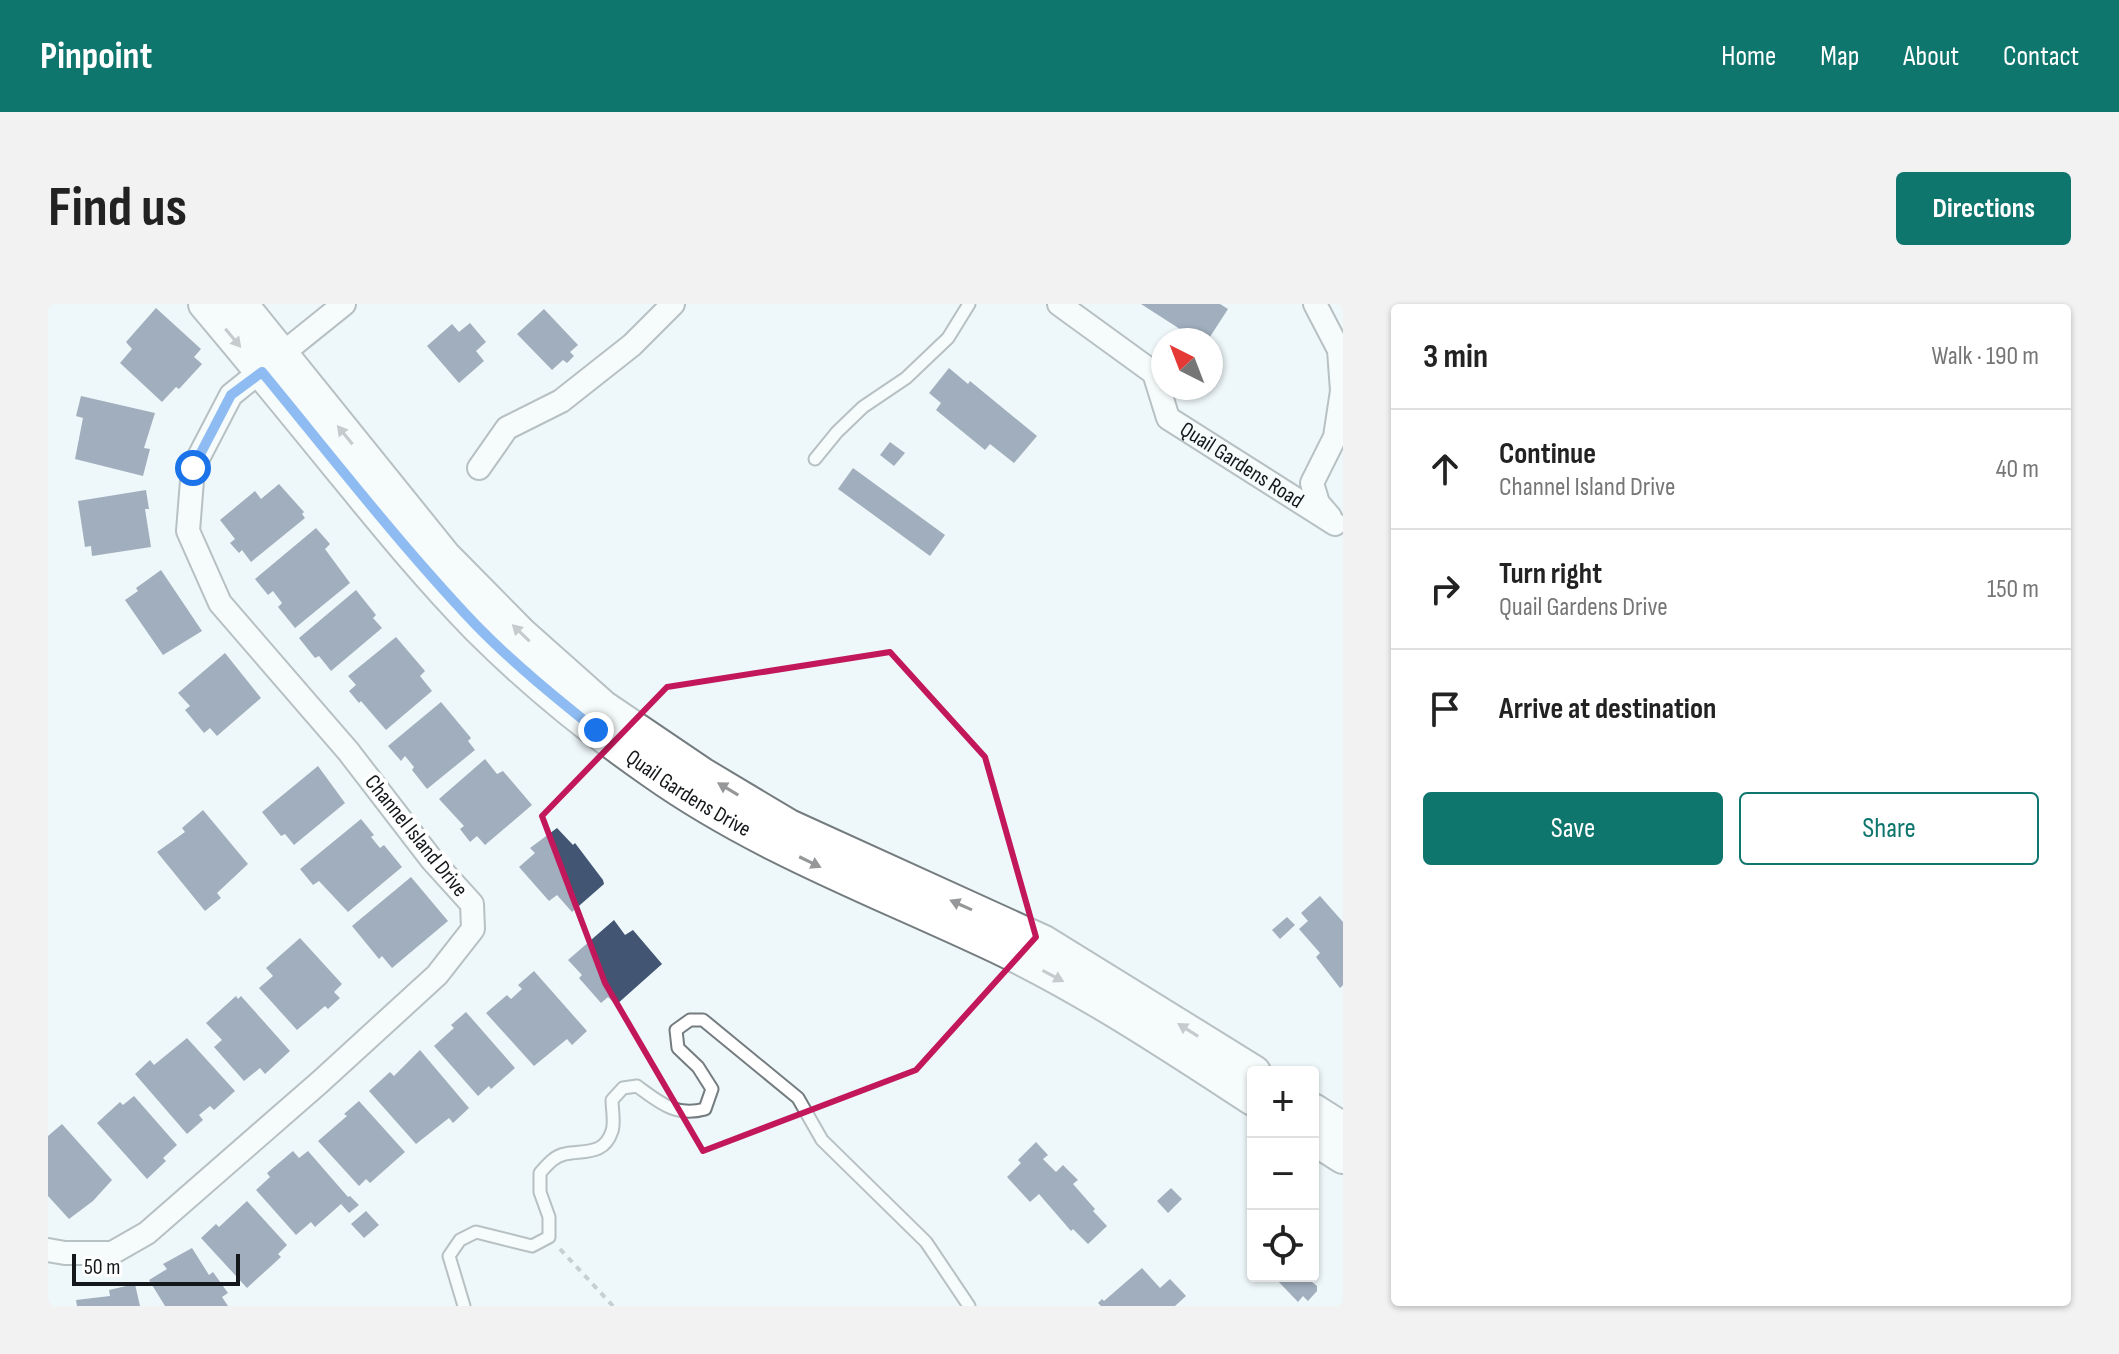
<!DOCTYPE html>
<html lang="en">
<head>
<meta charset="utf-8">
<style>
  body { margin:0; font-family:"Sofia Sans Condensed",sans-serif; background:#f2f2f2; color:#222 }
  .controls { position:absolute; right:24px; bottom:24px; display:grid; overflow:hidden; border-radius:8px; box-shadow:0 2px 6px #0004 }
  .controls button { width:72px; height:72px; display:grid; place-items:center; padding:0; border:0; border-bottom:2px solid #e0e0e0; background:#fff; color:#222; font:40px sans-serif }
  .compass { position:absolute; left:1103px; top:24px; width:72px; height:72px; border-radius:50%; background:#fff; box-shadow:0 2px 6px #0004; rotate:318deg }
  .scale { position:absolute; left:24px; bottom:20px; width:168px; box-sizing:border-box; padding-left:8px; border:4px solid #15181a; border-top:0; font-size:22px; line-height:28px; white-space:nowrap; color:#15181a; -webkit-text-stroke:6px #fff; paint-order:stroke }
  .stop { position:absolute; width:24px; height:24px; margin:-18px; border:6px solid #1a73e8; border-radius:50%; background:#fff }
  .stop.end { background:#1a73e8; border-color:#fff; box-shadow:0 2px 8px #0008 }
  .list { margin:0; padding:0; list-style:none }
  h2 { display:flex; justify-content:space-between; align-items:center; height:104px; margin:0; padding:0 32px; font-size:34px }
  h2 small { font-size:26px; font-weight:400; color:#767676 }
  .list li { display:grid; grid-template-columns:52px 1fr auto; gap:24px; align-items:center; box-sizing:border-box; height:120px; padding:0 32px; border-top:2px solid #e0e0e0 }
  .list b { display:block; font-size:30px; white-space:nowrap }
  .list p { margin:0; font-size:26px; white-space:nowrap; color:#767676 }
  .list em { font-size:26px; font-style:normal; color:#767676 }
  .actions { display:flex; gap:16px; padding:24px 32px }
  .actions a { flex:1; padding:18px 0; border:2px solid #0f766e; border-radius:8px; text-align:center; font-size:28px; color:#0f766e }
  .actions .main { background:#0f766e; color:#fff }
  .icon { flex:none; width:44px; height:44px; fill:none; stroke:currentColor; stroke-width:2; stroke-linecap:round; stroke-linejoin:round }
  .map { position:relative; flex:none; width:1295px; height:1002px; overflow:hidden; border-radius:8px }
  header { display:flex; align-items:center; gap:48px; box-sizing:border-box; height:112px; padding:0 40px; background:#0f766e; color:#fff }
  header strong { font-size:38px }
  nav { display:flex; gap:44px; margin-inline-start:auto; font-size:28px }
  .intro { display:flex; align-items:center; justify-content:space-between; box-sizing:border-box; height:192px; padding:0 48px }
  h1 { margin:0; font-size:56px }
  .button { padding:20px 36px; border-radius:8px; background:#0f766e; color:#fff; font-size:28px; font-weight:700 }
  main { display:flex; gap:48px; padding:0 48px }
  aside { flex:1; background:#fff; border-radius:8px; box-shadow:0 2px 6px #0004 }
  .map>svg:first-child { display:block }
  .building { fill:#425674 }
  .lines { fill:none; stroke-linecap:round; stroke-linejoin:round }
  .lane-casing { stroke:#747c7f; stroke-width:15 }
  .street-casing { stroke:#747c7f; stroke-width:26 }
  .secondary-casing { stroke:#747c7f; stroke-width:36 }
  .path { stroke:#969da0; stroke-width:4; stroke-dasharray:6 6; stroke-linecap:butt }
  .lane { stroke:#fff; stroke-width:11 }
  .street { stroke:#fff; stroke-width:22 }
  .secondary { stroke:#fff; stroke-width:32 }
  .oneway { fill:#969798 }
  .route { stroke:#1a73e8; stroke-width:10 }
  .marked { fill:none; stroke:#c2185b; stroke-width:6; stroke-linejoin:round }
  .labels { text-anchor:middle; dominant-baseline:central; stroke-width:8; stroke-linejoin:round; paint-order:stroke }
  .street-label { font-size:22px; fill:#15181a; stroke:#fff }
</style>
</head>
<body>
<header>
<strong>Pinpoint</strong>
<nav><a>Home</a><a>Map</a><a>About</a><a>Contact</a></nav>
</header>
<div class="intro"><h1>Find us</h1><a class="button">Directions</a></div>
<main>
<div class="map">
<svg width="1295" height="1002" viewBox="0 0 1295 1002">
  <rect width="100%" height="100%" fill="#eef7fa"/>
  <g class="building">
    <path d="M1093 0H1172L1180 5 1160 36H1149Z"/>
    <path d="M108 4 153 45 146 53 154 60 131 85 128 83 114 98 72 59 84 45 78 38Z"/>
    <path d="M496 5 530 41 522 48 526 52 519 59 515 56 504 66 469 30Z"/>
    <path d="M422 19 438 38 428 47 436 57 411 79 379 42 404 20 411 28Z"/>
    <path d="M901 64 920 80 922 77 989 132 966 159 942 140 937 146 888 106 893 99 881 89Z"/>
    <path d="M33 92 107 109 96 144 102 145 95 172 27 155 35 114 28 112Z"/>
    <path d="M842 138 857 149 846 162 832 151Z"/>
    <path d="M805 164 897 231 882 252 790 185Z"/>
    <path d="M231 180 256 208 254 210 257 214 203 258 194 246 191 249 182 239 187 235 172 216 207 187 213 195Z"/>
    <path d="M98 186 101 205H97L103 243 44 252 43 242 37 243 30 197Z"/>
    <path d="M268 224 282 240 277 245 302 279 247 324 230 303 234 299 225 287 220 291 207 275Z"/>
    <path d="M113 266 154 327 115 351 77 296 90 287 88 284Z"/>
    <path d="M308 286 328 311 325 314 334 324 283 367 271 352 267 354 251 334Z"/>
    <path d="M348 333 377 367 372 372 384 387 338 426 313 397 311 399 301 387 308 381 300 372Z"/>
    <path d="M177 349 213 394 169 432 162 424 156 429 137 406 142 402 130 389Z"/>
    <path d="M393 398 423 434 420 437 427 446 379 485 364 466 366 463 357 452 353 457 340 442Z"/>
    <path d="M437 455 449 470 455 467 484 501 437 541 429 532 422 538 412 525 416 522 391 495Z"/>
    <path d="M270 462 297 499 246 541 237 530 233 532 214 508Z"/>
    <path d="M155 506 200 560 169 589 173 594 157 607 109 548 137 528 134 524Z"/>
    <path d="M313 515 326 531 323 533 332 544 336 541 354 563 300 608 271 577 265 581 252 565Z"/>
    <path d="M509 524 525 541 527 539 555 576 556 580 524 608 509 591 501 597 471 563 487 549 482 544Z"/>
    <path d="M363 573 400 617 344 664 334 652 331 655 304 622Z"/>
    <path d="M1272 592 1295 618V681L1292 684 1268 653 1272 649 1251 625 1260 617 1253 609Z"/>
    <path d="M1239 613 1247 621 1232 635 1224 626Z"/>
    <path d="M566 616 577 631 585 626 614 660 568 701 560 693 553 699 531 674 534 671 520 656Z"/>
    <path d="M252 634 294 680 286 688 292 694 280 705 277 702 249 726 211 684 225 672 218 664Z"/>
    <path d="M486 667 539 727 524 741 519 735 486 762 438 709 459 691 463 695 474 685 470 681Z"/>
    <path d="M188 692 190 695 193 692 242 747 217 770 212 764 196 777 166 743 174 736 158 719Z"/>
    <path d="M418 708 467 764 443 785 441 782 430 792 386 742 406 724 403 721Z"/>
    <path d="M139 734 187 787 166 806 162 802 151 811 155 816 139 830 87 770 102 756 106 761Z"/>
    <path d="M372 746 421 804 405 819 401 814 368 840 321 787 342 768 346 772Z"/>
    <path d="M86 792 129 841 115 854 118 857 99 875 49 819 72 798 75 801Z"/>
    <path d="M311 797 357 848 322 879 318 875 311 882 270 837 299 812 296 810Z"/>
    <path d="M14 820 64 876 45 897 21 915 0 892V832Z"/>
    <path d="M988 838 1000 851 995 855 1008 868 1015 861 1030 876 1025 880 1047 905 1045 907 1059 922 1040 940 1025 925 1023 927 991 890 982 898 959 873 973 859 970 856Z"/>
    <path d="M245 847 251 854 260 847 300 893 302 892 311 901 301 909 293 900 267 923 263 918 248 931 208 886 222 873 219 869Z"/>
    <path d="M1123 884 1134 895 1120 909 1109 897Z"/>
    <path d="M199 897 239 941 230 950 233 953 199 984 153 934 168 920 171 923Z"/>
    <path d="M318 907 331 921 316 934 303 920Z"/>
    <path d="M144 944 161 971 165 968 180 989 174 993 180 1002H117L101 976 119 965 115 960Z"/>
    <path d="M1094 964 1112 984 1122 975 1138 992 1127 1002H1053L1050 999 1054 995 1056 997Z"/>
    <path d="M1231 972H1257L1269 982V987L1260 997 1255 992 1250 998 1228 975Z"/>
    <path d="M87 980 92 1002H29L28 996 62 992 61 986Z"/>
  </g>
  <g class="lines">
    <g class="lane-casing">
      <g id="lane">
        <path d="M767 155 789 128 815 103 858 74 900 34 921 0"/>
        <path d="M416 1002 401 952 412 936 428 928 484 942 501 933V913L492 888V869C499 861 506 852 517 850 536 846 556 852 564 827 567 819 564 805 564 796L575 784 589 782C612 799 628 813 657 805L664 785 650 763 630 744 628 726 642 716H655L750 794 774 836 878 938 921 1002"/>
      </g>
    </g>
    <g class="street-casing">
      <g id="street">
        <path id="s1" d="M1011 0 1106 69 1120 114 1287 220"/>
        <path d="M1267 0 1291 46 1294 87 1287 133 1264 179 1270 199 1282 213"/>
        <path d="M431 164 459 124 513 97 584 41 625 0"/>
        <path d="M0 946 17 949H64L99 929 272 778 389 671 425 625 424 600 384 556 300 447 172 299 140 227 145 164 183 91 296 0"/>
      </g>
    </g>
    <g class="secondary-casing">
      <g id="secondary">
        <path id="s2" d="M157 0C206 58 254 117 302 176 343 226 384 276 430 323 483 376 543 425 605 468 714 545 839 590 958 647 1044 689 1125 743 1205 795"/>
        <path d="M193 0 397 253 473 330 555 403 654 470 741 522 996 638 1206 768"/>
        <path d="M1265 806 1295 825"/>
        <path d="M1265 834 1295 853"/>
      </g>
    </g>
    <path class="path" d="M512 945 565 1002"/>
    <use href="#lane" class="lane"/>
    <use href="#street" class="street"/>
    <use href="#secondary" class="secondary"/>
  </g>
  <defs><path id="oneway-solid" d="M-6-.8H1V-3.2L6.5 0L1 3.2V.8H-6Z" transform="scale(2)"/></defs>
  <g class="oneway">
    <use href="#oneway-solid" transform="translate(185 34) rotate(50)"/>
    <use href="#oneway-solid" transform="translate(297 131) rotate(-129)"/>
    <use href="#oneway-solid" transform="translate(473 329) rotate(-136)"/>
    <use href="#oneway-solid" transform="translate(680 485) rotate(-149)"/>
    <use href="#oneway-solid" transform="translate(762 558) rotate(26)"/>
    <use href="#oneway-solid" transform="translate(913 601) rotate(-156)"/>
    <use href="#oneway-solid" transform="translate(1005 672) rotate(28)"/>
    <use href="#oneway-solid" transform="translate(1140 726) rotate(-148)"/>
  </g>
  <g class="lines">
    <path class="route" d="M145 164 183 91 214 68C284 153 352 241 428 321 465 359 507 393 548 426"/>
  </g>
  <path d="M0 0H1295V1002H0ZM842 348 937 453 988 633 868 766 655 847 557 679 494 512 619 383Z" fill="#eef7fa" fill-opacity=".55" fill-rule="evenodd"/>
  <path class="marked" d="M842 348 937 453 988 633 868 766 655 847 557 679 494 512 619 383Z"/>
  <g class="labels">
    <g class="street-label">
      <text stroke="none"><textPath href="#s1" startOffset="252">Quail Gardens Road</textPath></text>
      <text stroke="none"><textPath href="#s2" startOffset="692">Quail Gardens Drive</textPath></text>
      <text transform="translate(368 532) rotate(51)">Channel Island Drive</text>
    </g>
  </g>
</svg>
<div class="controls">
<button>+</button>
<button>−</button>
<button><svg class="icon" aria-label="locate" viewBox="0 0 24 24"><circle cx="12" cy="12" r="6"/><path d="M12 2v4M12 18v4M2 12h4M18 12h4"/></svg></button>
</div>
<svg class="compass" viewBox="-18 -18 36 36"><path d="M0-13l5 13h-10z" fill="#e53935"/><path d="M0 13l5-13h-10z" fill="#767676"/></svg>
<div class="scale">50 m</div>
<div class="stop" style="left:145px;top:164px"></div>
<div class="stop end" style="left:548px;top:426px"></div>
</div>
<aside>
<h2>3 min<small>Walk · 190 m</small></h2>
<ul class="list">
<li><svg class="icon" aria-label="ahead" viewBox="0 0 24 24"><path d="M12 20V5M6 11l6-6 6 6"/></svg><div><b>Continue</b><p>Channel Island Drive</p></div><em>40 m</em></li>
<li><svg class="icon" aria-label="right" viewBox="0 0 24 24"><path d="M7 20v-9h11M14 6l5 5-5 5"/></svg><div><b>Turn right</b><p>Quail Gardens Drive</p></div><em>150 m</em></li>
<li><svg class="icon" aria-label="arrive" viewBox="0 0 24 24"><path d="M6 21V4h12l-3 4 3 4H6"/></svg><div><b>Arrive at destination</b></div></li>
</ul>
<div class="actions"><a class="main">Save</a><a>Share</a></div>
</aside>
</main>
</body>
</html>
